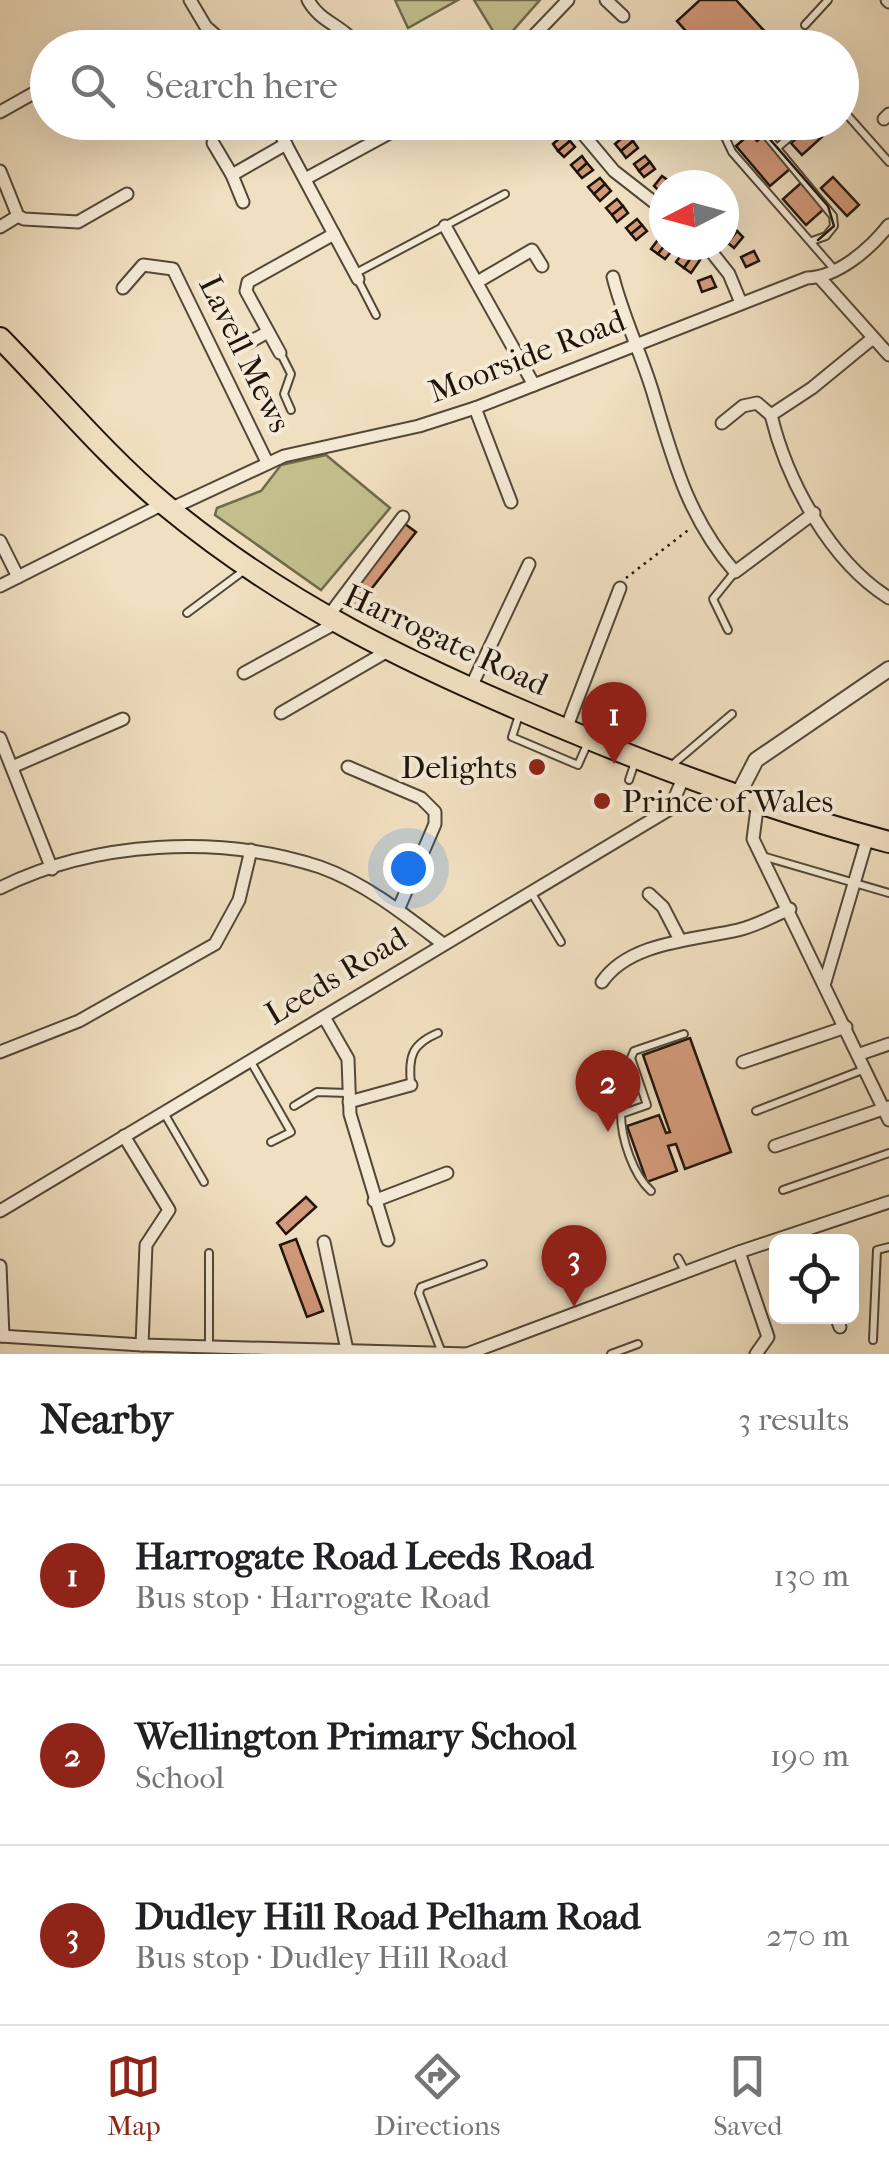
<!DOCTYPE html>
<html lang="en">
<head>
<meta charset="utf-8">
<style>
  body { margin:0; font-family:"IM FELL French Canon",serif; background:#f2f2f2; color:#202124 }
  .controls { position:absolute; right:30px; bottom:30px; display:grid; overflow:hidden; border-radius:15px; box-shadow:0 10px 40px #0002 }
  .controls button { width:90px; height:90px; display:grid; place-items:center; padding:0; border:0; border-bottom:2px solid #e0e0e0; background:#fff; color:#202124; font:50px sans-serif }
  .compass { position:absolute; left:649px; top:170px; width:90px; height:90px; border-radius:50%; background:#fff; box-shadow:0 10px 40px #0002; rotate:264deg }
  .you { position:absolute; left:408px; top:868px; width:35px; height:35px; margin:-25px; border:8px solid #fff; border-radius:50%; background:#1a73e8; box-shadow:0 0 0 15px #1a73e833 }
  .badge { display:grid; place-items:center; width:65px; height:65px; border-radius:50%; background:#8f2418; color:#fff; font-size:32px; font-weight:700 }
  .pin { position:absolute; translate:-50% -82px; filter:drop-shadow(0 2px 5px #0008) }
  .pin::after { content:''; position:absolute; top:52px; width:35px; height:30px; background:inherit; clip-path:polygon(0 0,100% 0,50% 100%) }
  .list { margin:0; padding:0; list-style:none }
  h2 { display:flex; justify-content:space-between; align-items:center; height:130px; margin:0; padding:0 40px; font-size:42px }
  h2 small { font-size:32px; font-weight:400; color:#757577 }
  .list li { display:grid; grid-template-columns:65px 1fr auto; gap:30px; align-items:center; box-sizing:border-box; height:180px; padding:0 40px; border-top:2px solid #e0e0e0 }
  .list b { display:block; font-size:38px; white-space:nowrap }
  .list p { margin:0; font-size:32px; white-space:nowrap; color:#757577 }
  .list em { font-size:32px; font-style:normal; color:#757577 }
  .icon { flex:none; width:55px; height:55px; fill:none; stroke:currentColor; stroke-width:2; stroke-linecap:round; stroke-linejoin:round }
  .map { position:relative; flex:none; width:889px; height:1354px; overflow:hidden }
  .search { position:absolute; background:#fff; box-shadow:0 10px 40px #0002; left:30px; right:30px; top:30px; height:110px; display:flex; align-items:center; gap:25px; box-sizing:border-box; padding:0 35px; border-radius:55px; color:#757577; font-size:38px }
  .sheet { height:670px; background:#fff }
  nav { display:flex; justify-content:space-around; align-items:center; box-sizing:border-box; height:140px; border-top:2px solid #e0e0e0; background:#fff; font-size:28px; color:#757577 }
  nav a { display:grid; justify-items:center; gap:5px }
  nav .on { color:#8f2418 }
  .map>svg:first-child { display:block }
  .green { fill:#c2bf8d; stroke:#706a4c; stroke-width:2.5 }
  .building { fill:#d49a7b; stroke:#1f150b; stroke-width:2.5 }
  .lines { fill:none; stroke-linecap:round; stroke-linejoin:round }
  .service-casing { stroke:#534838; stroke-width:10 }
  .minor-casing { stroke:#534838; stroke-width:15 }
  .tertiary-casing { stroke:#534838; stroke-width:18 }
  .trunk-casing { stroke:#1f150b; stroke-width:24 }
  .path { stroke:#1f150b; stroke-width:2.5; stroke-dasharray:2.5 5; stroke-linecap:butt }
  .service { stroke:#f5ead6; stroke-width:6 }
  .minor { stroke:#f5ead6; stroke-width:11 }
  .tertiary { stroke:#f5ead6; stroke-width:14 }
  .trunk { stroke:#f0dfc0; stroke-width:20 }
  .tram { stroke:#1f150b; stroke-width:2.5 }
  .poi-dot { fill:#8f2418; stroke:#f5ead6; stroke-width:4 }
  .labels { text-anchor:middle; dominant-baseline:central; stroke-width:8; stroke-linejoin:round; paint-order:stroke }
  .street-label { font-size:32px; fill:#1f150b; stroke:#f5ead6 }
  .poi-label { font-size:32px; fill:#1f150b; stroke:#f5ead6; text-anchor:end }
</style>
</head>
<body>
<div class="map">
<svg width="889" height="1354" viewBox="0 0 889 1354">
  <rect width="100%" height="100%" fill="#f0dfc0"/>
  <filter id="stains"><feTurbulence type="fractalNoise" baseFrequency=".002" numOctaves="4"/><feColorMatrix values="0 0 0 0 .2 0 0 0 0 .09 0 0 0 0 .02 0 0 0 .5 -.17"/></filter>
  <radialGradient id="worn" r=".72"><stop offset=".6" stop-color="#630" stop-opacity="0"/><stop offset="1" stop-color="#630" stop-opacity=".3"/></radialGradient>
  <g class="green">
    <path d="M395 0H458L408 28Z"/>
    <path d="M474 0H540L501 44Z"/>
    <path d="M326 455 390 508 321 590 215 515 217 508 261 491 281 465Z"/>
  </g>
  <g class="building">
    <path d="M700 0H736L780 48H688L693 39 677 21Z"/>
    <path d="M549 122 557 127 546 136 540 129Z"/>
    <path d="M609 122 620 125 608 135 602 128Z"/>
    <path d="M773 122H796L784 134Z"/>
    <path d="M812 125 822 137 802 155 791 143Z"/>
    <path d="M751 133 757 141 764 135 791 168 770 186 736 146Z"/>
    <path d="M564 134 570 141 558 151 553 144Z"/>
    <path d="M627 134 633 141 621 151 615 144Z"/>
    <path d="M570 141 575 147 564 157 558 151Z"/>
    <path d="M633 141 638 148 626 158 621 151Z"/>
    <path d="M582 156 587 163 577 172 571 165Z"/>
    <path d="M645 156 650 162 639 171 634 164Z"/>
    <path d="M650 162 655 169 644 177 639 171Z"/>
    <path d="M587 163 593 170 582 178 577 172Z"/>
    <path d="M662 176 669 181 660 192 654 186Z"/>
    <path d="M833 177 859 205 847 216 821 188Z"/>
    <path d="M600 178 605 184 594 194 588 187Z"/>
    <path d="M801 183 824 209 806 225 783 199Z"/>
    <path d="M605 184 611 191 600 201 594 194Z"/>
    <path d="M617 199 623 206 612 215 606 208Z"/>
    <path d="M623 206 628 213 617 222 612 215Z"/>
    <path d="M637 219 642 225 631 234 626 228Z"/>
    <path d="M642 225 647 231 636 240 631 234Z"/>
    <path d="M730 226 737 231 728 243 724 234Z"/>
    <path d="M737 231 743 237 734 248 728 243Z"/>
    <path d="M660 237 665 245 658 254 651 249Z"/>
    <path d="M665 245 674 248 665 259 658 254Z"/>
    <path d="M685 250 693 255 684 268 676 262Z"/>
    <path d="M754 251 759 261 746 267 741 257Z"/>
    <path d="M693 255 700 260 691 273 684 268Z"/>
    <path d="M711 276 716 287 702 292 698 281Z"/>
    <path d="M405 524 416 532 354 611 343 603Z"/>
    <path d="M690 1038 731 1152 685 1169 676 1144 668 1146 677 1171 647 1182 627 1126 659 1115 666 1133 670 1132 643 1055Z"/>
    <path d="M306 1197 316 1207 286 1234 277 1223Z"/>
    <path d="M296 1239 323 1311 307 1317 280 1245Z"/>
  </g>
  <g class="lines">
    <g class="service-casing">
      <g id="service">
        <path d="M805 25 828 0"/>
        <path d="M653 48 658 43 662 48"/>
        <path d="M842 109 889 162"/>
        <path d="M718 122 732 152 834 269"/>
        <path d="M755 122 833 216 834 226 826 236 812 241"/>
        <path d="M777 148 807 122"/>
        <path d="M356 273 505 194"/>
        <path d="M358 280 376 315"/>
        <path d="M281 354 291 374 284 394 291 410"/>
        <path d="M187 613 246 569"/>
        <path d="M728 630 713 599 734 573"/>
        <path d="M519 715 512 737 578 765 589 740"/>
        <path d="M672 765 732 714"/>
        <path d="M629 780 635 762"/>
        <path d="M762 856 889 893"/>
        <path d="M531 892 561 942"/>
        <path d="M251 1062 291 1132 271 1142"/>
        <path d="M411 1084C408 1056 412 1044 438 1033"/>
        <path d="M294 1106 317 1092 347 1093"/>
        <path d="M756 1111 865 1069"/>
        <path d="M164 1113 204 1182"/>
        <path d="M783 1190 889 1153"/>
        <path d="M651 1191C633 1175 621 1138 621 1114L647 1105 631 1058 634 1051 684 1034"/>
        <path d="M209 1253V1347"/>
        <path d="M678 1258 685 1271"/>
        <path d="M873 1340 877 1250 889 1247"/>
        <path d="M442 1353 419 1293 421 1287 483 1264"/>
        <path d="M611 1354 638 1344"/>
      </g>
    </g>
    <g class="minor-casing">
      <g id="minor">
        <path d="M190 0 206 27 230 48"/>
        <path d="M308 0C321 24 345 25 358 48"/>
        <path d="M606 0 623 16"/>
        <path d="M887 0 889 2"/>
        <path d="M522 48 568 0"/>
        <path d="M0 112 48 85"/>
        <path d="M884 119 889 114"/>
        <path d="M274 122 358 279"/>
        <path d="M573 122 614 171 664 210"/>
        <path d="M213 143 232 175"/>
        <path d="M0 171 18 216 24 219 78 222 127 194"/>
        <path d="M305 179 410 122"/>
        <path d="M243 202 232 175 286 144"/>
        <path d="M445 226 534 385"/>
        <path d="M0 227 18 216"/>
        <path d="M706 245 729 274 741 303"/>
        <path d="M613 277C623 317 641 353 653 393 673 460 688 518 735 572L814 513"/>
        <path d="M820 278 889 355"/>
        <path d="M479 281 532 250 542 266"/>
        <path d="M123 288 143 265 173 269 267 462"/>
        <path d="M873 338 812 388 771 415C787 481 830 561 889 598"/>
        <path d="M248 343 268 332"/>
        <path d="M280 353 246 291 248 282 334 234"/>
        <path d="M475 408 511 502"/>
        <path d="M722 423 743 406 757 403 771 415"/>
        <path d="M170 509 284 456 419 426 475 408 807 278C838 277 870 249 889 225"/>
        <path d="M0 541 18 577"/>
        <path d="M0 586 163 504"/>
        <path d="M327 618 403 517"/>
        <path d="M244 673 336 623"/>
        <path d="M470 689 529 564"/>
        <path d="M281 713 386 652"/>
        <path d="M566 729 620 588"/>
        <path d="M0 738 52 869"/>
        <path d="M12 767 123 719"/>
        <path d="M348 767 421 798 435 812V824L398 910"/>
        <path d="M758 801 753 839 889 1120"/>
        <path d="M0 888C94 841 220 834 320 867 365 883 405 915 443 944"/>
        <path d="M649 894 663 907 680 940"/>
        <path d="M602 982C629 942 694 940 738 930 756 926 773 916 790 909"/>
        <path d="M825 982 868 836"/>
        <path d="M324 1017 348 1059 350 1114 388 1240"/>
        <path d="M0 1052 79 1021 215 944 239 900 251 850"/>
        <path d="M860 1054 889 1044"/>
        <path d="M743 1062 846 1027"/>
        <path d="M349 1102 411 1085"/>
        <path d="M124 1136 169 1210 146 1245 142 1345"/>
        <path d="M775 1146 889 1107"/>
        <path d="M374 1201 447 1173"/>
        <path d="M0 1211 670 809 684 776"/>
        <path d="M324 1242 347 1350"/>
        <path d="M739 1252 768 1337 756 1354"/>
        <path d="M0 1266 3 1336"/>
        <path d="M836 1316 840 1327"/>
        <path d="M0 1336 142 1345 467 1354"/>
        <path d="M467 1354 739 1252 889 1202"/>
      </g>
    </g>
    <g class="tertiary-casing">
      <path id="tertiary" d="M738 795 756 760 889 669"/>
    </g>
    <g class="trunk-casing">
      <path id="trunk" d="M0 338C54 393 106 456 165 505 286 605 410 664 553 724 662 770 775 812 889 842"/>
    </g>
    <path class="path" d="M626 578 691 528"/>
    <use href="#service" class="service"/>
    <use href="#minor" class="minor"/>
    <use href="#tertiary" class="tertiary"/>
    <use href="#trunk" class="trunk"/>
    <g class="tram">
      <path d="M665 32 682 48"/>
      <path d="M755 122 828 206 834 226 818 240"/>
    </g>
  </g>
  <g class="poi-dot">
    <circle cx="537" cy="767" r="10"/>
    <circle cx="602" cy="801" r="10"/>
  </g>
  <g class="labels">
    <g class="street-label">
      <text transform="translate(245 354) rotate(64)">Lavell Mews</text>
      <text transform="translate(527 356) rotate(-21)">Moorside Road</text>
      <text transform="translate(446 640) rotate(25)">Harrogate Road</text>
      <text transform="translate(336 976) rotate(-31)">Leeds Road</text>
    </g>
    <g class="poi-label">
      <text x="517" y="767">Delights</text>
      <text x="622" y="801" text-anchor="start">Prince of Wales</text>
    </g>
  </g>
  <rect width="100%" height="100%" filter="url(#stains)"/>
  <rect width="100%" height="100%" fill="url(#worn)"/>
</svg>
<div class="controls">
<button><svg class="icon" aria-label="locate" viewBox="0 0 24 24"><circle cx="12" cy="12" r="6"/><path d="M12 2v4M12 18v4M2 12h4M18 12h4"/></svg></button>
</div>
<svg class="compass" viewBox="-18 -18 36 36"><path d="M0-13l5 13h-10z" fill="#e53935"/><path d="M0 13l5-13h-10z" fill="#757577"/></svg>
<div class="you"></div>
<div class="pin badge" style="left:614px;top:764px">1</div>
<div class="pin badge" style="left:608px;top:1132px">2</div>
<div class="pin badge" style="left:574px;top:1307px">3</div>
<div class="search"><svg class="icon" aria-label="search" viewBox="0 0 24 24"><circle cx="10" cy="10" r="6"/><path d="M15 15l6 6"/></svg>Search here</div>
</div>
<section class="sheet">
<h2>Nearby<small>3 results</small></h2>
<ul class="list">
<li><span class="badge">1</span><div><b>Harrogate Road Leeds Road</b><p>Bus stop · Harrogate Road</p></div><em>130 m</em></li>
<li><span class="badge">2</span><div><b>Wellington Primary School</b><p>School</p></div><em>190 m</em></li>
<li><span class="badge">3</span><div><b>Dudley Hill Road Pelham Road</b><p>Bus stop · Dudley Hill Road</p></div><em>270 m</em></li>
</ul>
</section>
<nav>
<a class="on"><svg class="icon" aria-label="map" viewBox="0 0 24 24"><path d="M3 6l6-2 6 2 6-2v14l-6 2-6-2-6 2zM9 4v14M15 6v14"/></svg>Map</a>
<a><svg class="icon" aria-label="directions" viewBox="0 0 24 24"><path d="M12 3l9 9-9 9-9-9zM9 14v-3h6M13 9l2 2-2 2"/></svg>Directions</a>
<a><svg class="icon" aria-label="saved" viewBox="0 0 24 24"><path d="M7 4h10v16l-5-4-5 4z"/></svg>Saved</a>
</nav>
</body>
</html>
